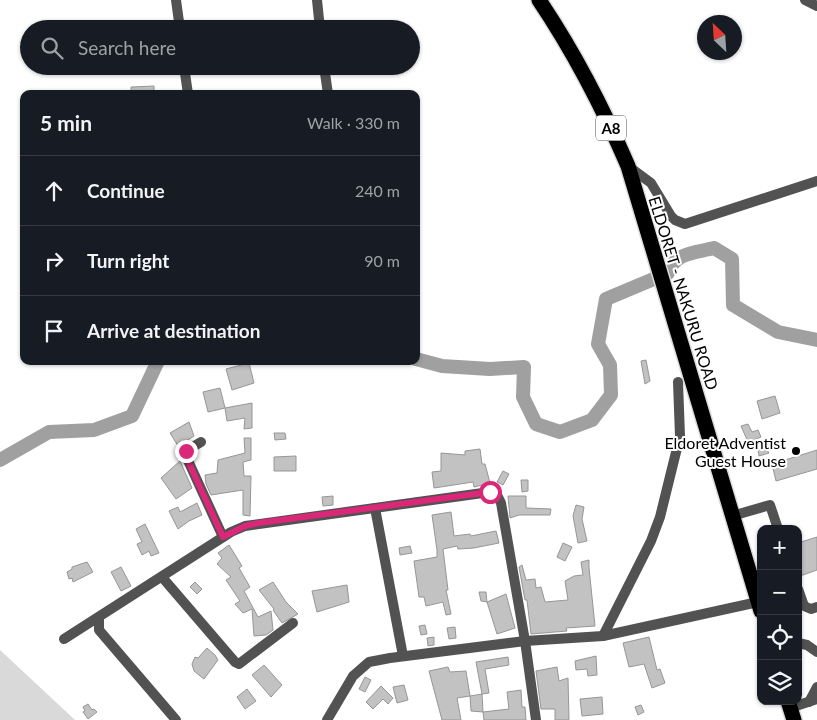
<!DOCTYPE html>
<html lang="en">
<head>
<meta charset="utf-8">
<style>
  body { margin:0; font-family:Lato,sans-serif; background:#20242c; color:#f1f3f6 }
  .controls { position:absolute; right:15px; bottom:15px; display:grid; overflow:hidden; border-radius:10px; box-shadow:0 1px 4px #0004 }
  .controls button { width:45px; height:45px; display:grid; place-items:center; padding:0; border:0; border-bottom:1px solid #363941; background:#171b24; color:#f1f3f6; font:25px sans-serif }
  .compass { position:absolute; left:697px; top:15px; width:45px; height:45px; border-radius:50%; background:#171b24; box-shadow:0 1px 4px #0004; rotate:335deg }
  .stop { position:absolute; width:15px; height:15px; margin:-11px; border:4px solid #db2777; border-radius:50%; background:#fff }
  .stop.end { background:#db2777; border-color:#fff; box-shadow:0 1px 5px #0008 }
  .list { margin:0; padding:0; list-style:none }
  h2 { display:flex; justify-content:space-between; align-items:center; height:65px; margin:0; padding:0 20px; font-size:21px }
  h2 small { font-size:16px; font-weight:400; color:#9ea1a6 }
  .list li { display:grid; grid-template-columns:32px 1fr auto; gap:15px; align-items:center; box-sizing:border-box; height:70px; padding:0 20px; border-top:1px solid #363941 }
  .list b { display:block; font-size:19px; white-space:nowrap }
  .list em { font-size:16px; font-style:normal; color:#9ea1a6 }
  .icon { flex:none; width:28px; height:28px; fill:none; stroke:currentColor; stroke-width:2; stroke-linecap:round; stroke-linejoin:round }
  .map { position:relative; flex:none; width:817px; height:720px; overflow:hidden }
  .search { position:absolute; background:#171b24; box-shadow:0 1px 4px #0004; left:20px; top:20px; width:400px; height:55px; display:flex; align-items:center; gap:12px; box-sizing:border-box; padding:0 18px; border-radius:28px; color:#9ea1a6; font-size:19px }
  .panel { position:absolute; background:#171b24; box-shadow:0 1px 4px #0004; left:20px; top:90px; width:400px; height:275px; border-radius:10px }
  .map>svg:first-child { display:block }
  .green { fill:#d9d9d9 }
  .lines { fill:none; stroke-linecap:round; stroke-linejoin:round }
  .river { stroke:#a0a0a0; stroke-width:14 }
  .building { fill:#c2c2c2; stroke:#969696 }
  .highway-casing { stroke:#dbdbdb; stroke-width:18 }
  .minor { stroke:#525252; stroke-width:10 }
  .highway { stroke:#000; stroke-width:15 }
  .route { stroke:#db2777; stroke-width:6 }
  .poi-dot { fill:#000; stroke:#fff; stroke-width:2 }
  .labels { text-anchor:middle; dominant-baseline:central; stroke-width:4; stroke-linejoin:round; paint-order:stroke }
  .shield { fill:#fff; stroke:#4c4c4c; stroke-width:1 }
  .shield-label { font-size:15px; font-weight:bold; fill:#000 }
  .street-label { font-size:16px; fill:#000; stroke:#fff }
  .poi-label { font-size:16px; fill:#000; stroke:#fff; text-anchor:end }
</style>
</head>
<body>
<div class="map">
<svg width="817" height="720" viewBox="0 0 817 720">
  <rect width="100%" height="100%" fill="#fff"/>
  <path class="green" d="M0 650 75 720H0Z"/>
  <g class="lines">
    <g class="river">
      <path d="M416 359 442 366 490 369 524 367 523 397 536 424 560 432 592 420 611 395 610 365 598 344 606 299 668 273C675 252 695 253 714 248L732 259 733 305 778 332 817 340"/>
      <path d="M0 460 49 432 94 430 132 416 158 361"/>
    </g>
  </g>
  <g class="building">
    <path d="M154 86V94H131V87Z"/>
    <path d="M646 360 650 381 645 384 641 361Z"/>
    <path d="M249 363 254 383 232 390 226 369Z"/>
    <path d="M220 388 225 408 208 412 203 392Z"/>
    <path d="M775 396 780 413 762 419 757 401Z"/>
    <path d="M252 403V428L244 429 245 418 227 421 225 408Z"/>
    <path d="M189 422 194 436 178 446 170 433Z"/>
    <path d="M748 424 752 432 758 430 761 437 748 442 741 426Z"/>
    <path d="M274 433H285L286 439 275 440Z"/>
    <path d="M244 438H251V460L243 462 244 476H251L250 516 243 515V490L211 495 206 484 205 475 217 473 218 460 245 453Z"/>
    <path d="M766 448 769 453 759 456 758 450Z"/>
    <path d="M480 449 482 464H485L490 483 474 487 473 482 434 488 432 472 441 471V453L465 455V451Z"/>
    <path d="M817 450V469L776 481 772 464Z"/>
    <path d="M296 456V471H274V457Z"/>
    <path d="M180 461 192 488 176 499 161 478Z"/>
    <path d="M503 471 509 474 503 485 497 482Z"/>
    <path d="M521 480H528V491L522 492Z"/>
    <path d="M333 496V505L323 506 322 497Z"/>
    <path d="M508 496H526V508L551 509 550 515H519L510 518Z"/>
    <path d="M197 503 202 515 189 521 178 529 169 511 178 507 180 512Z"/>
    <path d="M576 505 584 507 582 519 587 541 578 543 573 516Z"/>
    <path d="M451 512 454 536 470 534 471 536 496 531 499 543 474 548 458 549 457 546 443 549 448 590H446L451 614 446 615 443 602 426 606 424 597H419L414 561 437 557V550L432 515Z"/>
    <path d="M145 524 159 553 151 556 149 551 142 555 137 544 142 542 136 529Z"/>
    <path d="M817 537V570L800 576 798 570V543Z"/>
    <path d="M563 543 572 547 565 561 557 557Z"/>
    <path d="M229 545 242 566 239 568 250 587 244 591 258 617 271 611 273 630 266 635 254 636 252 609 243 613 235 604 240 601 226 580 231 577 217 564 222 558 218 553Z"/>
    <path d="M410 546 412 553 400 555 399 548Z"/>
    <path d="M589 560V568L595 626 566 628 567 631 531 634 527 600H525L519 567 522 565 526 580 535 579 536 588 541 587 545 602 568 600 565 581 574 576 583 575 581 562Z"/>
    <path d="M87 562 93 572 73 582 72 578 69 579 67 572 72 569V567Z"/>
    <path d="M121 567 131 586 121 591 111 572Z"/>
    <path d="M195 582 202 589 197 594 190 587Z"/>
    <path d="M273 582 286 602 298 614 282 623 273 610 274 609 259 590Z"/>
    <path d="M347 585 349 602 317 612 312 591Z"/>
    <path d="M479 592H486L487 602 481 601Z"/>
    <path d="M506 594 515 628 497 634 487 602Z"/>
    <path d="M425 625 427 634 421 635 419 626Z"/>
    <path d="M455 627 456 638 449 639 447 628Z"/>
    <path d="M434 637V645L428 646 427 638Z"/>
    <path d="M649 637 657 670 660 669 665 683 652 688 644 664 629 667 623 643Z"/>
    <path d="M207 648 215 655 218 660 204 679 194 671 192 664 195 657 198 658Z"/>
    <path d="M596 656 597 675 588 676 587 669 576 670 575 661Z"/>
    <path d="M508 657 509 665 485 669 489 693 482 694 476 662Z"/>
    <path d="M264 665 282 685 271 697 252 675Z"/>
    <path d="M448 667 450 672 466 671 470 696 457 698 461 720H442L429 671Z"/>
    <path d="M557 667 559 681 568 678 569 720H555V709H541L536 671Z"/>
    <path d="M365 677 371 680 365 692 359 689Z"/>
    <path d="M404 685 408 700 397 703 393 687Z"/>
    <path d="M381 686 393 698 388 704 383 699 373 709 366 702Z"/>
    <path d="M247 689 256 701 245 709 237 697Z"/>
    <path d="M521 690 522 707H525L526 720H484L483 712 509 709 507 692Z"/>
    <path d="M482 694 483 712 471 711 470 696Z"/>
    <path d="M602 697 603 714 582 716 580 699Z"/>
    <path d="M88 704 92 710 94 709 97 712 88 719 83 712 85 711 83 707Z"/>
    <path d="M641 705 644 712 638 715 635 707Z"/>
  </g>
  <g class="lines">
    <g class="highway-casing">
      <g id="highway">
        <path d="M539 0C574 52 603 108 628 166L761 611"/>
        <path d="M788 701 794 720"/>
      </g>
    </g>
    <g class="minor">
      <path d="M176 0 180 29"/>
      <path d="M317 0 320 29"/>
      <path d="M805 0 817 6"/>
      <path d="M184 66 188 94"/>
      <path d="M324 66 328 94"/>
      <path d="M628 166 651 183 671 216 675 220 685 224 817 181"/>
      <path d="M201 442 186 451 185 454 223 537"/>
      <path d="M375 508 403 656"/>
      <path d="M732 516 770 505 778 529"/>
      <path d="M162 577 235 662 239 664 293 623"/>
      <path d="M798 589 804 606 811 609 817 607"/>
      <path d="M99 618V630L176 720"/>
      <path d="M603 636 651 541 660 517 680 436 678 382"/>
      <path d="M64 639 231 532 245 526 490 492 497 495 501 503 525 641 536 720"/>
      <path d="M798 643 807 645 817 652"/>
      <path d="M809 702 817 687"/>
      <path d="M790 708 817 699"/>
      <path d="M327 720 353 676 369 662 390 658 525 641 603 636 758 602"/>
    </g>
    <use href="#highway" class="highway"/>
  </g>
  <g class="lines">
    <path class="route" d="M186 451 187 459 223 537 245 526 259 523 490 492"/>
  </g>
  <circle class="poi-dot" cx="796" cy="451" r="5"/>
  <g class="labels">
    <rect class="shield" x="596" y="115.5" width="30" height="25" rx="4"/>
    <g class="shield-label">
      <text x="611" y="128">A8</text>
    </g>
    <g class="street-label">
      <text transform="translate(684 293) rotate(73)">ELDORET - NAKURU ROAD</text>
    </g>
    <g class="poi-label">
      <text x="786" y="442">Eldoret Adventist<tspan x="786" dy="18">Guest House</tspan></text>
    </g>
  </g>
</svg>
<div class="controls">
<button>+</button>
<button>−</button>
<button><svg class="icon" aria-label="locate" viewBox="0 0 24 24"><circle cx="12" cy="12" r="6"/><path d="M12 2v4M12 18v4M2 12h4M18 12h4"/></svg></button>
<button><svg class="icon" aria-label="layers" viewBox="0 0 24 24"><path d="M12 4l9 5-9 5-9-5zM3 14l9 5 9-5"/></svg></button>
</div>
<svg class="compass" viewBox="-18 -18 36 36"><path d="M0-13l5 13h-10z" fill="#e53935"/><path d="M0 13l5-13h-10z" fill="#9ea1a6"/></svg>
<div class="stop" style="left:490px;top:492px"></div>
<div class="stop end" style="left:186px;top:451px"></div>
<div class="search"><svg class="icon" aria-label="search" viewBox="0 0 24 24"><circle cx="10" cy="10" r="6"/><path d="M15 15l6 6"/></svg>Search here</div>
<section class="panel">
<h2>5 min<small>Walk · 330 m</small></h2>
<ul class="list">
<li><svg class="icon" aria-label="ahead" viewBox="0 0 24 24"><path d="M12 20V5M6 11l6-6 6 6"/></svg><div><b>Continue</b></div><em>240 m</em></li>
<li><svg class="icon" aria-label="right" viewBox="0 0 24 24"><path d="M7 20v-9h11M14 6l5 5-5 5"/></svg><div><b>Turn right</b></div><em>90 m</em></li>
<li><svg class="icon" aria-label="arrive" viewBox="0 0 24 24"><path d="M6 21V4h12l-3 4 3 4H6"/></svg><div><b>Arrive at destination</b></div></li>
</ul>
</section>
</div>
</body>
</html>
